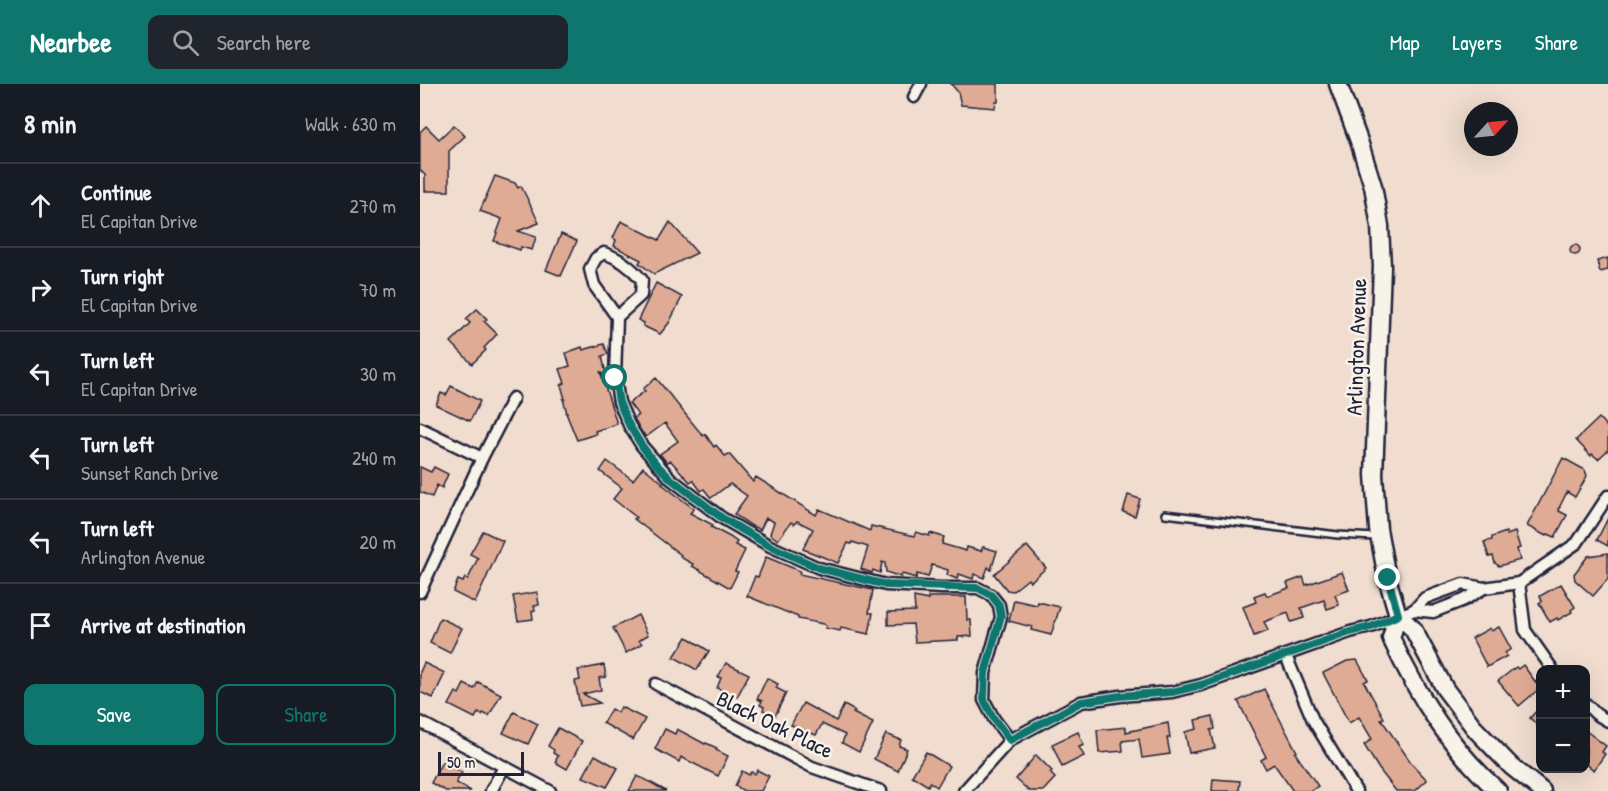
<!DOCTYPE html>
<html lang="en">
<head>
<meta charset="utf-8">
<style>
  body { margin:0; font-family:"Patrick Hand",sans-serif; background:#20242c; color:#f1f3f6 }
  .controls { position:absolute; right:18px; bottom:18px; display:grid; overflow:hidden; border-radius:12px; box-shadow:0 6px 24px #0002 }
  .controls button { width:54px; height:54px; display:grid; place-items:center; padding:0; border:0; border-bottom:2px solid #363941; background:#171b24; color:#f1f3f6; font:30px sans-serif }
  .compass { position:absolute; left:1044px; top:18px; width:54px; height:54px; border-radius:50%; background:#171b24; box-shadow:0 6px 24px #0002; rotate:63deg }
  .scale { position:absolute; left:18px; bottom:15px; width:86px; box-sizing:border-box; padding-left:6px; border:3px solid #22223b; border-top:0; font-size:16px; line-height:21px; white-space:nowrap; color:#22223b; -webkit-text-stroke:4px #f7f3e8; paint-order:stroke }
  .stop { position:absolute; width:18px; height:18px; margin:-14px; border:4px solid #0f766e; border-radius:50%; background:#fff }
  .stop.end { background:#0f766e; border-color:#fff; box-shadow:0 2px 6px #0008 }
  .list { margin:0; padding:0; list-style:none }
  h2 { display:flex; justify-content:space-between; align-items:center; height:78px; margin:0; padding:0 24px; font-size:26px }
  h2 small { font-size:20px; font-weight:400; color:#9ea1a6 }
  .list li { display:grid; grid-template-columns:39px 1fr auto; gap:18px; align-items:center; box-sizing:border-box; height:84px; padding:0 24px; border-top:2px solid #363941 }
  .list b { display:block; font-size:22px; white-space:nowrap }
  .list p { margin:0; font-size:20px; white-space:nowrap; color:#9ea1a6 }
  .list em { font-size:20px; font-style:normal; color:#9ea1a6 }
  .actions { display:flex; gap:12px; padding:18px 24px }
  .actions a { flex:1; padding:14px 0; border:2px solid #0f766e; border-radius:12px; text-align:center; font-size:21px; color:#0f766e }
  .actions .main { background:#0f766e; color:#fff }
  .icon { flex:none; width:33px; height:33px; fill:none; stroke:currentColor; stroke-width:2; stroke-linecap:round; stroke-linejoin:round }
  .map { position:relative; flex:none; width:1188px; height:707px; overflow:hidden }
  header { display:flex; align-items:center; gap:36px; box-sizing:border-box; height:84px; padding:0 30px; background:#0f766e; color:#fff }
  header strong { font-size:28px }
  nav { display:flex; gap:33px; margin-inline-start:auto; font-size:21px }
  .search { width:420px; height:54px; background:#20242c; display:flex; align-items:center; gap:15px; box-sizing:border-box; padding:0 21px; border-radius:12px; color:#9ea1a6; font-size:22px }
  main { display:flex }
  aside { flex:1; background:#171b24 }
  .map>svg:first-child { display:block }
  .building { fill:#e0ab94; stroke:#22223b; stroke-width:1.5 }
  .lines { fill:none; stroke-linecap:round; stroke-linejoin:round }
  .lane-casing { stroke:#22223b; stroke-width:10 }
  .street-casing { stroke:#22223b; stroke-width:15 }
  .primary-casing { stroke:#22223b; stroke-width:21 }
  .lane { stroke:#f7f3e8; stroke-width:5 }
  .street { stroke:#f7f3e8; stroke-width:10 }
  .primary { stroke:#f7f3e8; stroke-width:16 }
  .route { stroke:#0f766e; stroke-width:8 }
  .labels { text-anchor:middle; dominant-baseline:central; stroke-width:5; stroke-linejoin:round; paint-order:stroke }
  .street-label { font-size:22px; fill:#22223b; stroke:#f7f3e8 }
</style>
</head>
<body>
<header>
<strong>Nearbee</strong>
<div class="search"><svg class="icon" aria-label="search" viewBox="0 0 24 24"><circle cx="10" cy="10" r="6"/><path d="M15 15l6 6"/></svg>Search here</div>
<nav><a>Map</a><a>Layers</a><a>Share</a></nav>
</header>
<main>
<aside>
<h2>8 min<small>Walk · 630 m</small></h2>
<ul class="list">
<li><svg class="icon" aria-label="ahead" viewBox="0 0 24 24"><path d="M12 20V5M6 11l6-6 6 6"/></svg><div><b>Continue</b><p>El Capitan Drive</p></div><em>270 m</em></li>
<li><svg class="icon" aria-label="right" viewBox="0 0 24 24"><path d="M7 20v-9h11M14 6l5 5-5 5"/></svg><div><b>Turn right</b><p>El Capitan Drive</p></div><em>70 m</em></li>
<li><svg class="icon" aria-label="left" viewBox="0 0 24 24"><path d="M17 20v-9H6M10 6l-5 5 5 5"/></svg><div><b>Turn left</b><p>El Capitan Drive</p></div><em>30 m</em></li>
<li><svg class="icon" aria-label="left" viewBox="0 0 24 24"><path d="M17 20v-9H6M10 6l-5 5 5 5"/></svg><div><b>Turn left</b><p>Sunset Ranch Drive</p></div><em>240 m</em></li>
<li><svg class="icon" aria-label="left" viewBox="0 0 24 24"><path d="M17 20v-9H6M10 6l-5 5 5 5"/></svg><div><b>Turn left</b><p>Arlington Avenue</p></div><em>20 m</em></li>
<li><svg class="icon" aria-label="arrive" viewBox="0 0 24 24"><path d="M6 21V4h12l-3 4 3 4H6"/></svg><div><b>Arrive at destination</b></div></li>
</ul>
<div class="actions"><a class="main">Save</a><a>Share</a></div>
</aside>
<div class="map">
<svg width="1188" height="707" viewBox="0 0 1188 707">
  <rect width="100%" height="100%" fill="#f0ddcf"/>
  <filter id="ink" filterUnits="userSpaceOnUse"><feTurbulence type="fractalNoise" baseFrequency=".0167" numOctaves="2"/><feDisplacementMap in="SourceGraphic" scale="12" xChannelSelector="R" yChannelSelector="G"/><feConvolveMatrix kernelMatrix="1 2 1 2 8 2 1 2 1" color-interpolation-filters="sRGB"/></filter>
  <g filter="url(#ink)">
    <g class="building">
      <path d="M531 0H578V18H576L575 24 541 21 538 8Z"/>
      <path d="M34 41 45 52 29 67V107H5V91L0 86V48L6 42 19 55Z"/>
      <path d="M75 92 95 99 98 104 101 102 107 114 119 139 98 147 116 153 112 166 101 163 100 166 74 157 82 135 60 127Z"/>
      <path d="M201 137 239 156 250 138 277 169 234 190 219 179 221 176 194 162 196 156 193 154Z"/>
      <path d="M141 150 157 157 141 192 126 186Z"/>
      <circle cx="1155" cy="166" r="5"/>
      <path d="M1188 174V186L1180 188 1177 177Z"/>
      <path d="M236 199 262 213 249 239 240 250 223 242 224 239 218 236Z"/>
      <path d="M57 225 67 235 64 237 77 250 64 264 66 266 52 280 31 258 50 239 46 235Z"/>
      <path d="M184 260 188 270 182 272 188 299 180 287 197 340 175 347 176 350 157 356 146 329H147L143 315H145L141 301 145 299 140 285 150 282 146 269 162 263 163 266Z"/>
      <path d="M236 294 283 352 285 350 294 363 296 361 305 372 309 370 333 398 336 393 396 431 399 425 450 447 451 442 494 452 496 448 509 452 510 449 524 453 522 460 546 467 547 463 561 467 563 463 577 467 571 486 568 483 564 494 554 490 553 495 539 490 537 495 527 491 528 486 512 481 508 493 497 490 496 494 482 490 481 493 466 488 465 479 462 478 460 489 453 486 452 489 441 485 448 463 432 458 431 460 428 459 418 479 383 465 393 445 377 437 374 440 371 438 358 456 350 450 354 438 346 434 340 446 336 443 335 444 314 430 327 412 310 400 291 414 284 405 281 407 273 396 270 398 250 376 247 379 240 370 258 357 245 339 226 353 221 347 214 334 218 331 209 319 225 307 223 305Z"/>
      <path d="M31 302 60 317 50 337 16 321 21 309 26 311Z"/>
      <path d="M1179 334 1188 344V366L1178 375 1172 370 1171 372 1156 356Z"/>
      <path d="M1143 374 1165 386 1167 392 1155 413 1147 408 1139 424H1140L1139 427 1147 431 1135 453 1128 450 1126 452 1107 442Z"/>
      <path d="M187 377 213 396 223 383 243 399 242 400 274 425 270 429 293 441 291 443 310 453 317 458 315 461 325 466 315 487 318 488 310 504 272 482 273 480 260 473 261 471 214 435 216 433 193 415 202 404 180 387Z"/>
      <path d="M0 383 11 388 14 383 28 390 22 404 17 401 12 413 0 408Z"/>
      <path d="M708 411 720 415 715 432 703 428Z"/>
      <path d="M1188 434V462L1177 456Z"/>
      <path d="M63 447 83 457 55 519 33 508 38 496 43 498 45 494 48 495 58 474 50 470Z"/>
      <path d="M1086 448 1087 451 1095 448 1100 464 1097 465 1100 476 1079 482 1075 479 1073 472 1069 473 1064 458 1072 456V453Z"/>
      <path d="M607 462 626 484 610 498 608 495 593 507 587 506 574 490Z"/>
      <path d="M1188 469V495L1173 512 1155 496 1154 490 1168 472Z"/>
      <path d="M346 473 380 487 379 490 453 506 449 529H453L449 550 421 544 420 547 405 544 406 542 403 540 378 535V533L327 512 335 492 338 493Z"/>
      <path d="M922 488 929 506 915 511 919 521 907 525 904 516 881 524 884 534 871 538 868 529 844 538 848 547 834 552 823 523 836 518 834 512 845 508 847 512 869 504 867 499 883 493 886 501Z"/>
      <path d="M1141 500 1155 523 1151 526 1152 528 1138 536 1137 534 1130 538 1119 519 1122 517 1120 512Z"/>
      <path d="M117 508 119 521 114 522 115 526 112 527 113 535 98 537 93 512Z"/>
      <path d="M494 513 508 516V513H546L547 536H551L552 552 538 553V556L495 558 493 540 468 541V528L495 527Z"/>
      <path d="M594 516 617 521 618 518 640 523 631 551 611 546 612 543 589 537Z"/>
      <path d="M218 531 228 551 219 556 222 560 206 569 193 544Z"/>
      <path d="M20 534 42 544 30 569 10 559Z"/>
      <path d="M1079 543 1091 565 1085 569 1087 572 1067 583 1052 554 1070 544 1071 547Z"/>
      <path d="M267 553 289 567 277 586 254 573Z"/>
      <path d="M937 576 948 596 944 598 964 634 961 635 992 680 1007 696 995 707H976L959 685 944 661 952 655 939 633 929 639 903 589 927 577Z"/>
      <path d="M4 579 25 589 13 614 0 608V588Z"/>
      <path d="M306 579 329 590 317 613 297 604 301 594 298 593Z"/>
      <path d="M184 581 186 593 179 594 181 606 163 610 180 619 160 622 155 597 160 596 158 586Z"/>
      <path d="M1103 581 1120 604 1099 622 1078 597 1096 583 1098 585Z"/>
      <path d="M347 594 358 600 356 604 366 609 355 632 343 626 344 623 340 621 342 617 337 615Z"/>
      <path d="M58 598 81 610 69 632 63 629 62 631 58 629 55 634 29 621 36 608 39 610 44 600 54 605Z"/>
      <path d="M844 605 877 668 875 669 898 702 891 707H873L854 680 846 685 841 676 846 673 818 617Z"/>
      <path d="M383 619 416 637 424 621 435 627 433 629 453 639 439 668 422 659 425 651 402 640 396 651 371 641Z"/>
      <path d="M201 623 225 635 213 656 183 639 191 625 198 629Z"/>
      <path d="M1120 623V644L1110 634Z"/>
      <path d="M94 628 118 640 108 660 83 649Z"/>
      <path d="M793 632 795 645 791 646 795 664 769 669 765 648 777 645 775 636Z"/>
      <path d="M748 639 750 654H747L750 670 722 674 719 655 702 657 703 667 679 669 677 646 706 643V648Z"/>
      <path d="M138 644 162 657 147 685 135 678 138 672 133 669 134 666 128 662Z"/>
      <path d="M245 645 255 650 257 645 285 660 286 659 297 664 296 666 308 672 298 692 261 673 259 678 235 665Z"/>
      <path d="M1166 647 1186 662 1182 668 1185 670 1174 686 1166 680Z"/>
      <path d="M658 648 664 661 659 663 664 672 642 683 632 660Z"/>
      <path d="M466 650 481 656 479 662 487 665 478 687 454 675Z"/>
      <path d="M506 668 529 682 517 703 510 698 508 702 492 692Z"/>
      <path d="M175 671 198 684 187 703 163 693Z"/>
      <path d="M616 671 632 687 630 689 635 694 623 707H609L596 695Z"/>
      <path d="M22 678 42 688 36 699 51 707H26L11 699Z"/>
      <path d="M337 686 349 692 341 707H324L315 702 322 687 329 691 331 688 335 690Z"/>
      <path d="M217 692 226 696 246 707H209Z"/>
      <path d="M793 695 820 697 819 707H792Z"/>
    </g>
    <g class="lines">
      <g class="lane-casing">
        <path id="lane" d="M745 430 918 451 955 453"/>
      </g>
      <g class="street-casing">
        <g id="street">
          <path d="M494 13 501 0"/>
          <path d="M197 233 221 211 222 196C212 184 199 174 184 169L176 174 170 185 174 201 197 233 195 294 199 318 209 341 222 362 251 395 302 434 350 462 399 484 466 501 522 504H558L571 511 579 521 581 533 565 589 564 616 574 635 590 656"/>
          <path d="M0 344 62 374"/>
          <path d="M1099 499 1105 546 1133 586"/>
          <path d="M0 508 62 374 93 314"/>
          <path d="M994 526 1005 514 1043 500 1064 504 1099 499 1157 459 1188 412"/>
          <path d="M866 572 893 636 936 707"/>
          <path d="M236 600 392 683 461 707"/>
          <path d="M1166 620 1176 630 1188 637"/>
          <path d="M0 638 130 707"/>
          <path d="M71 707 84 683"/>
          <path d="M544 707 590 656 661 618 700 612 752 608 781 601 930 548 951 543 994 526 1013 528 1044 516 1064 504"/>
        </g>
      </g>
      <g class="primary-casing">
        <g id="primary">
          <path d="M918 0 939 57 953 102 960 142 962 183 954 391 958 445 967 494 978 531 993 545 1025 605 1056 646 1091 682 1122 707"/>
          <path d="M978 531 971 554C998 612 1030 664 1078 707"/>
        </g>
      </g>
      <use href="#lane" class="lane"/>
      <use href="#street" class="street"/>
      <use href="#primary" class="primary"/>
    </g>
  </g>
  <g class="lines" filter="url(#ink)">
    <path class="route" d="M195 294 199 318 209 341 222 362 236 380 251 395 302 434 350 462 399 484 466 501 558 504 571 511 579 521 581 532 565 589 564 616 574 635 590 656 661 618 700 612 752 608 781 601 930 548 951 543 978 531 968 494"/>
  </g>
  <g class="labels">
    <g class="street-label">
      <text transform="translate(936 263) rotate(-88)">Arlington Avenue</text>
      <text transform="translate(355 640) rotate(26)">Black Oak Place</text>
    </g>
  </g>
</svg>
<div class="controls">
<button>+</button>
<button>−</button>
</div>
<svg class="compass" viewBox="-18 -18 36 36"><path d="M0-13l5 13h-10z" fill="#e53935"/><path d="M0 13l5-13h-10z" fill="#9ea1a6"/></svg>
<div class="scale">50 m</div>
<div class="stop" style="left:195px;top:294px"></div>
<div class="stop end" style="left:968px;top:494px"></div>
</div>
</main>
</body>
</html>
